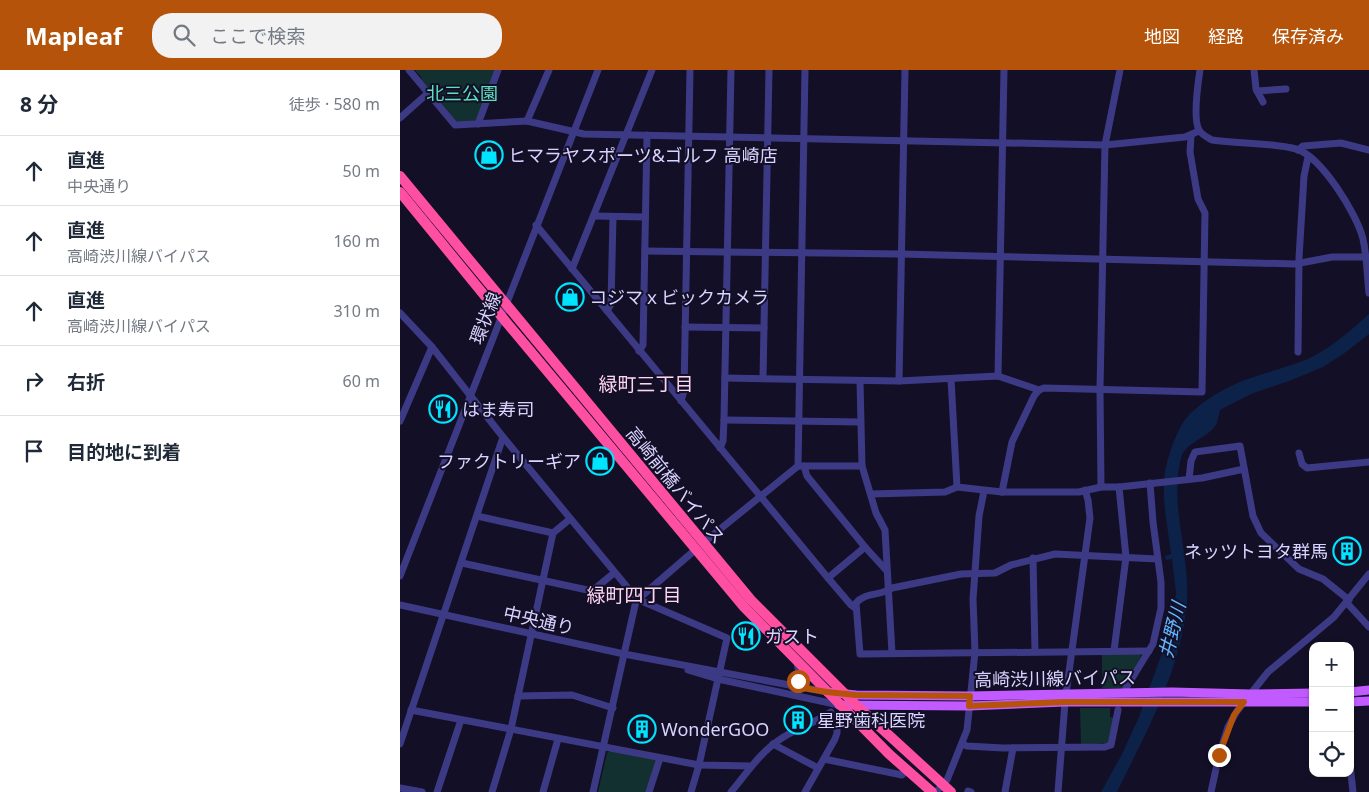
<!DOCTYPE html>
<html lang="ja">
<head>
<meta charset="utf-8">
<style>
  body { margin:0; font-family:"Noto Sans","Noto Sans JP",sans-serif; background:#f2f2f3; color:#1f2937 }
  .controls { position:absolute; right:15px; bottom:15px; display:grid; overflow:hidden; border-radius:10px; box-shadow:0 1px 4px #0004 }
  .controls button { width:45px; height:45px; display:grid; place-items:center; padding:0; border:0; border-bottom:1px solid #e0e1e3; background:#fff; color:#1f2937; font:25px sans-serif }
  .stop { position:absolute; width:15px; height:15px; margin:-11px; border:4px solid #b45309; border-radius:50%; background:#fff }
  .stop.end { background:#b45309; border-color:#fff; box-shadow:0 1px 5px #0008 }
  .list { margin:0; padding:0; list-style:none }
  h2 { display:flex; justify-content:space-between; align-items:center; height:65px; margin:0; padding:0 20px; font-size:21px }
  h2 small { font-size:16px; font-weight:400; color:#747a83 }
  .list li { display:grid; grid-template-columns:32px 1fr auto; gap:15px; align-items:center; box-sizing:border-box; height:70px; padding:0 20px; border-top:1px solid #e0e1e3 }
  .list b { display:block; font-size:19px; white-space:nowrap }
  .list p { margin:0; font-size:16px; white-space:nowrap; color:#747a83 }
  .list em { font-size:16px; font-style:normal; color:#747a83 }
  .icon { flex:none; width:28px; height:28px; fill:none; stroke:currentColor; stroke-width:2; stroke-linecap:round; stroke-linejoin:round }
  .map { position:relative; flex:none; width:969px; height:722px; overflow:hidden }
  header { display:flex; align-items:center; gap:30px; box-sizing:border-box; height:70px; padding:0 25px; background:#b45309; color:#fff }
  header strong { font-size:24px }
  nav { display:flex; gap:28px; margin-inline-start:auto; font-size:18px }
  .search { width:350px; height:45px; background:#f2f2f3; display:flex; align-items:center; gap:12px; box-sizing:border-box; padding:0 18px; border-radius:20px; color:#747a83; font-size:19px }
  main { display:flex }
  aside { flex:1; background:#fff }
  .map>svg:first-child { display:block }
  .green { fill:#12302f }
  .water { fill:#0c2248 }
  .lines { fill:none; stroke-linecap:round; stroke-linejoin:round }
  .minor { stroke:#3d3a85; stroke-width:7 }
  .major { stroke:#c25bff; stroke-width:9 }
  .highway { stroke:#ff4fa3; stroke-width:10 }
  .route { stroke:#b45309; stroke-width:6 }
  .labels { text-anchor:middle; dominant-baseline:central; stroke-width:4; stroke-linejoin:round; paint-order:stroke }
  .park-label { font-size:18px; fill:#5fe0c0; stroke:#130f26 }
  .poi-label { font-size:18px; fill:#d9d4ff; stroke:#130f26; text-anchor:start }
  .street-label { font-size:18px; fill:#d9d4ff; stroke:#130f26 }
  .neighbourhood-label { font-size:19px; fill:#ffd6f0; stroke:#130f26 }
  .water-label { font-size:19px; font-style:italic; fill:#62b6ff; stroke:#130f26 }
</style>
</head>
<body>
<header>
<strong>Mapleaf</strong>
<div class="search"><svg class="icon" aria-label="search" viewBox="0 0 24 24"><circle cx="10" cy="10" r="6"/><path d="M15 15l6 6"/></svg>ここで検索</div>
<nav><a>地図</a><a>経路</a><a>保存済み</a></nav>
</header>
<main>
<aside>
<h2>8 分<small>徒歩 · 580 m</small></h2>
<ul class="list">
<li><svg class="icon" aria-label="ahead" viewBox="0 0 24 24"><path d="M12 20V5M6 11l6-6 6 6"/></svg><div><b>直進</b><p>中央通り</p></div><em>50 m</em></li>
<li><svg class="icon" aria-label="ahead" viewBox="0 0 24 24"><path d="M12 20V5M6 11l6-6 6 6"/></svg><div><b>直進</b><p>高崎渋川線バイパス</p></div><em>160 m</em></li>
<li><svg class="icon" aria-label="ahead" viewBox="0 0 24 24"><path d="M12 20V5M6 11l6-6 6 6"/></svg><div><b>直進</b><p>高崎渋川線バイパス</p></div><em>310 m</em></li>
<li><svg class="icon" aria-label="right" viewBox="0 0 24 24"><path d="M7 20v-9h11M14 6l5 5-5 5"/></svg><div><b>右折</b></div><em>60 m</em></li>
<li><svg class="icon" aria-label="arrive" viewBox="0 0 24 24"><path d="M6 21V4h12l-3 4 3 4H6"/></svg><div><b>目的地に到着</b></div></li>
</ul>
</aside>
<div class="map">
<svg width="969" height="722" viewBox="0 0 969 722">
  <rect width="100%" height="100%" fill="#130f26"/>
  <g class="green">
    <path d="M15 0H95L77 50 60 52 56 51 22 10 21 7Z"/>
    <path d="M702 583H739L741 586 723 618H702Z"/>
    <path d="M680 638H710V647L714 648 709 673 681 675Z"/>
    <path d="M210 681 255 689 256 692 247 722H198L207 683Z"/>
  </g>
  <path class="water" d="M969 244V264L946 282 923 297 889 311 851 324 820 340C819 345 818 350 816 355 808 368 785 372 781 388 769 435 790 483 787 531 782 598 746 663 717 722H701L722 684 739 647 772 555 776 523 772 489 766 490 765 486 771 484C768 458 761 428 765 401 768 387 773 371 780 358 791 335 830 314 854 307 872 301 890 296 908 289 931 278 950 261 969 244Z"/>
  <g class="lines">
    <g class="minor">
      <path d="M9 0 55 55 127 51 184 64 705 75 785 67 799 61"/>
      <path d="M800 0C798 13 793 49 799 60 802 65 807 67 812 70 839 74 869 72 896 79 921 86 957 144 963 169 967 187 967 205 969 223"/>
      <path d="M854 0 856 19 863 32"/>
      <path d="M857 21 886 19"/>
      <path d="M0 48 28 23"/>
      <path d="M127 51 149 0"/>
      <path d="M78 54 98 0"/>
      <path d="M898 80 903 76 941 73 969 80"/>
      <path d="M195 146 245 147"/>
      <path d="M136 155 428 508 451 535 455 538"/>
      <path d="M245 181 501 184 895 194 932 187H966"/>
      <path d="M172 199 252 0"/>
      <path d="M207 241 211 234 213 147"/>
      <path d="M0 243 32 277 103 367 237 529 327 568 299 695 291 722"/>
      <path d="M285 257 364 258"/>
      <path d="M239 281 243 275 247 65"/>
      <path d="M898 282 899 188 904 106 908 87"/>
      <path d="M598 306 604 0"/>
      <path d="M325 308 499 311 598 306 639 320"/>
      <path d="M363 308 369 0"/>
      <path d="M551 309 557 417 602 422H679L701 417H719L802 408 844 399"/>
      <path d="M460 311 462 396 476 443 485 460 492 583"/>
      <path d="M499 311 505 0"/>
      <path d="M281 331 284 321 290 0"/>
      <path d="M324 350 460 352"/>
      <path d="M0 351 32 277"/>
      <path d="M320 378 323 371 324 350 331 0"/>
      <path d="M899 383 902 394 907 398 969 392"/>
      <path d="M398 396 405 0"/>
      <path d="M404 396 407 406 465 477 486 500"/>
      <path d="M789 409 791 391 795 382 840 376 853 446 861 463 899 499 923 509 949 530"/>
      <path d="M701 417 700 319 705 75 720 0"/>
      <path d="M602 422 612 372 634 326 639 320 644 318 802 322 805 143 798 129 790 82 791 66"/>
      <path d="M471 424 545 422 557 417"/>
      <path d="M77 446 153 463"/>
      <path d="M303 473 398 396H462"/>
      <path d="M633 488 635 581"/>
      <path d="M62 493 192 521 214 503"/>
      <path d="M0 506C65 337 133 169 198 0"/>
      <path d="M428 508 465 477"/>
      <path d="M947 533 969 557"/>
      <path d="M0 535 224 584 427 622"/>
      <path d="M714 581 726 487 719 417"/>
      <path d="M749 581 460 584 456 533C465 522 481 526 492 518L561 504 595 503 611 495 655 484 757 489"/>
      <path d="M288 600 318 609 439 635"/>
      <path d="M391 616 400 607 397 593"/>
      <path d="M726 618 753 574 761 538V512L753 452 750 413"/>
      <path d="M666 624 690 448 688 430 685 420"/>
      <path d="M118 626 172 625 213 638"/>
      <path d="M11 640 299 695 351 696"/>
      <path d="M0 674 103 367"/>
      <path d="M373 674 418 698"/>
      <path d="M562 674 567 676 603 678 705 677 711 675 718 640"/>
      <path d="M424 689 502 705 506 701"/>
      <path d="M950 695 953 722"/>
      <path d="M0 718 22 722"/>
      <path d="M568 721 571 722"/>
      <path d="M37 722 61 650"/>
      <path d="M92 722 111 659 153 463 170 449"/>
      <path d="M143 722 158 669"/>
      <path d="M193 722 236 531 295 480"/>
      <path d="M249 722 260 688"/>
      <path d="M331 722C347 703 360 682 382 668 397 658 415 653 431 642"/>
      <path d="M405 722 435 669 437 663V645"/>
      <path d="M536 722 547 710 567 660 575 582 573 529 575 502 579 446 584 421"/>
      <path d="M605 722 613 678"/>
      <path d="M658 722 665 632"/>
      <path d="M811 722 819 685 828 657 837 641 868 602 934 547 969 504"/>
    </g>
    <g class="major">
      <path d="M427 622 456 625 570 626 772 622 851 624 913 623"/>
      <path d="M950 622 969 620"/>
      <path d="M950 632 969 631"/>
      <path d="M439 635 569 636 665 632H913"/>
    </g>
    <g class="highway">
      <path d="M0 106 351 530 457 636 551 722"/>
      <path d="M0 122 102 247 344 537 489 684 532 722"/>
    </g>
  </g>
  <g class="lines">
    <path class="route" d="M398 611 392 616 427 622 456 625 570 626 569 636 665 632H844L834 645 819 685"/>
  </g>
  <defs>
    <g id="shop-ring" transform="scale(1.4375)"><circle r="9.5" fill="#130f26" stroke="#00e5ff" stroke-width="1.5"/><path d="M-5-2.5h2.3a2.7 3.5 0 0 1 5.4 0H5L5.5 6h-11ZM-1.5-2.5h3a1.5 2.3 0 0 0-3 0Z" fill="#00e5ff"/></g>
    <g id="restaurant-ring" transform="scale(1.4375)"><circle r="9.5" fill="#130f26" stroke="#00e5ff" stroke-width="1.5"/><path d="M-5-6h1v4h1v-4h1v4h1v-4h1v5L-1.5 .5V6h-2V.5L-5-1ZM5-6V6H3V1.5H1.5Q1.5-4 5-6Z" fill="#00e5ff"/></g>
    <g id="building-ring" transform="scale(1.4375)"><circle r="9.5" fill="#130f26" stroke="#00e5ff" stroke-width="1.5"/><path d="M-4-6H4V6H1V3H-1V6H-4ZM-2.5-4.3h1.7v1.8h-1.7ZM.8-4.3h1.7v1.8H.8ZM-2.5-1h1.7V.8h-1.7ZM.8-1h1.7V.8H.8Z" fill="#00e5ff"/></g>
  </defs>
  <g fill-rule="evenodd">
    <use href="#shop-ring" x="89" y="85"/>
    <use href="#shop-ring" x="170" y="227"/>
    <use href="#restaurant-ring" x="43" y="339"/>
    <use href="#shop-ring" x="200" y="391"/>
    <use href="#building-ring" x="947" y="481"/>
    <use href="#restaurant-ring" x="346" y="566"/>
    <use href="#building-ring" x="398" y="650"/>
    <use href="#building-ring" x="242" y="659"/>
  </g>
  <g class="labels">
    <g class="park-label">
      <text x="62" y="23">北三公園</text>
    </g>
    <g class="poi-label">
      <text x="108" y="85">ヒマラヤスポーツ&amp;ゴルフ 高崎店</text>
      <text x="189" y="227">コジマｘビックカメラ</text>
      <text x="62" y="339">はま寿司</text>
      <text x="181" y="391" text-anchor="end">ファクトリーギア</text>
      <text x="928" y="481" text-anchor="end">ネッツトヨタ群馬</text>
      <text x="365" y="566">ガスト</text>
      <text x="417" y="650">星野歯科医院</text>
      <text x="261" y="659">WonderGOO</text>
    </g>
    <g class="street-label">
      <text transform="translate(85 248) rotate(-68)">環状線</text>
      <text transform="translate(276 415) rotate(51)">高崎前橋バイパス</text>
      <text transform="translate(139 550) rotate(13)">中央通り</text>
      <text transform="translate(655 608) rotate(-1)">高崎渋川線バイパス</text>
    </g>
    <g class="neighbourhood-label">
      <text x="246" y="314">緑町三丁目</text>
      <text x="234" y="525">緑町四丁目</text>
    </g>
    <g class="water-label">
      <text transform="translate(772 560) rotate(-76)">井野川</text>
    </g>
  </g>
</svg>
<div class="controls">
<button>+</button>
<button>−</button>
<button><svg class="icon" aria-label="locate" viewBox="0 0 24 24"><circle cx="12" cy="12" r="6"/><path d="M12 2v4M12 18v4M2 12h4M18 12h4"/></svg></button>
</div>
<div class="stop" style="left:398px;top:611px"></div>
<div class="stop end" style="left:819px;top:685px"></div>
</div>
</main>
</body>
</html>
